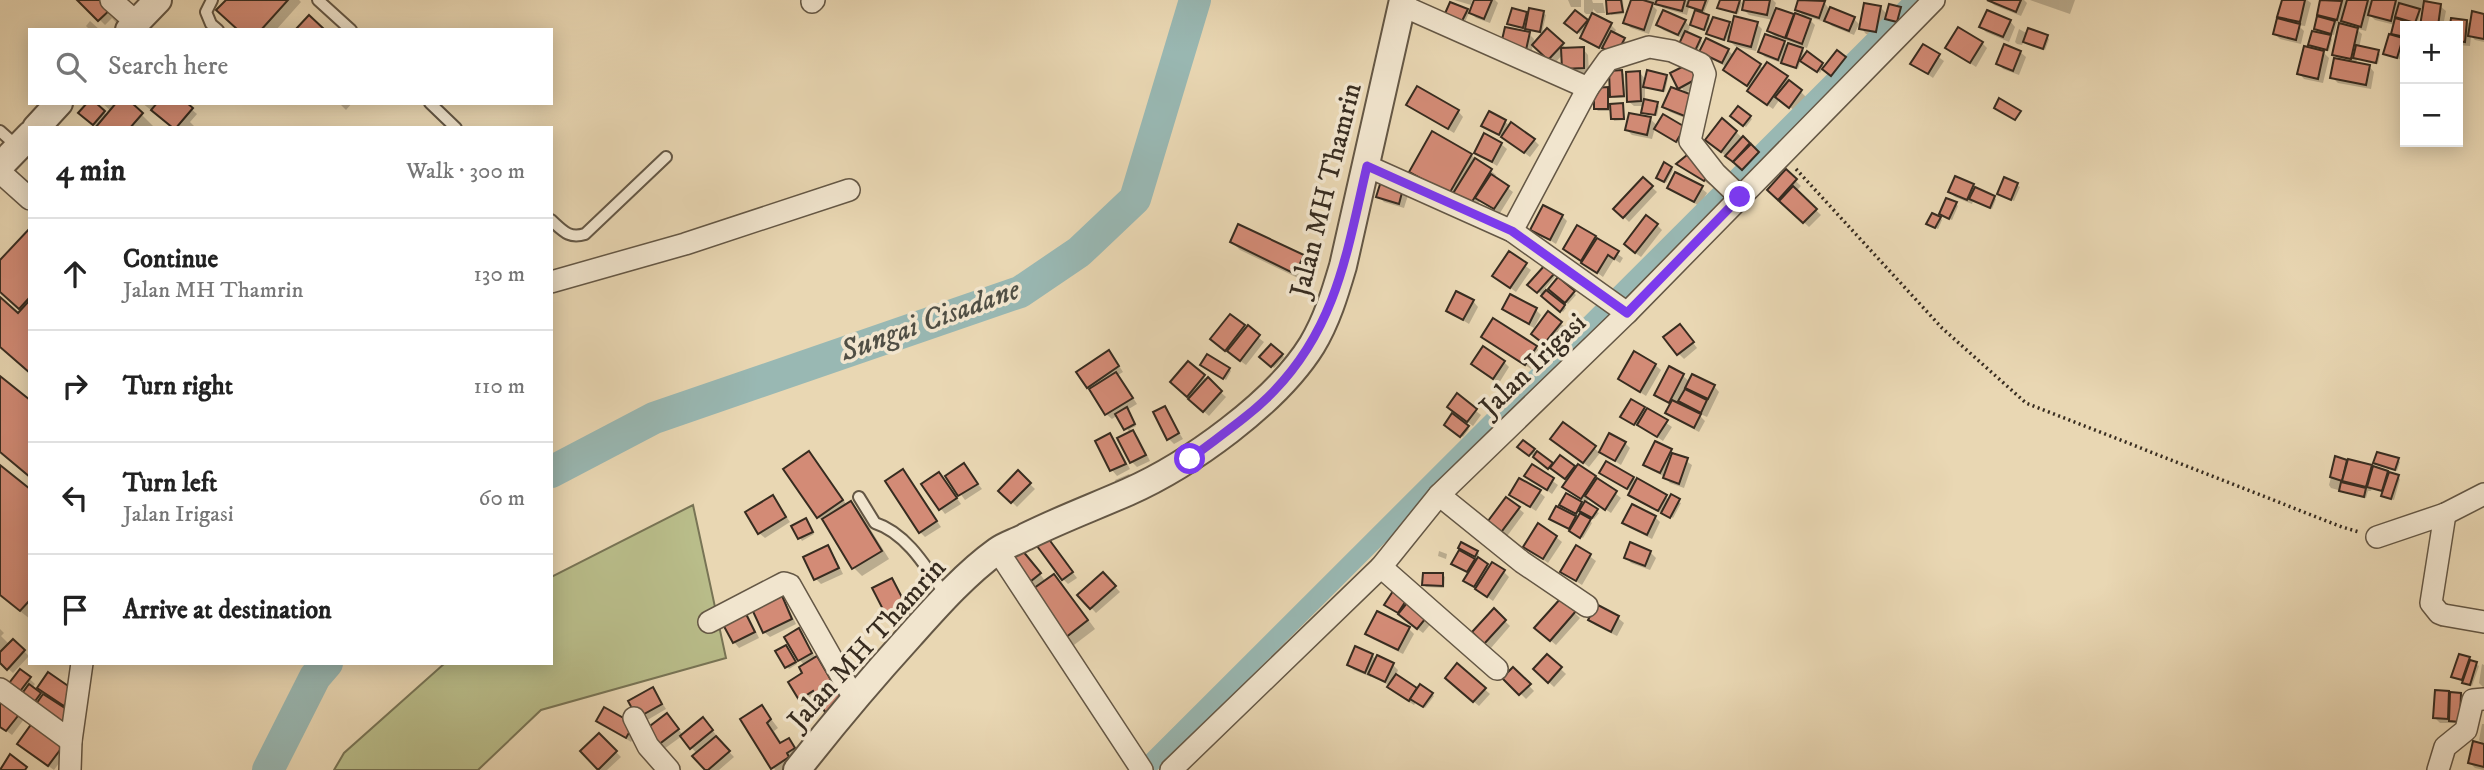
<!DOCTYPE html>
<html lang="en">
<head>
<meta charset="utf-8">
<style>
  body { margin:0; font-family:"IM FELL DW Pica",serif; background:#f2f2f2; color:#222 }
  .controls { position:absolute; right:21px; top:21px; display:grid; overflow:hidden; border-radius:0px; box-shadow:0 4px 18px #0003 }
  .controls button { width:63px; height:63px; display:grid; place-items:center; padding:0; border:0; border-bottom:2px solid #e0e0e0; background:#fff; color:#222; font:35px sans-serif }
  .stop { position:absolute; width:21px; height:21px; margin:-16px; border:5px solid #7c3aed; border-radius:50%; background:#fff }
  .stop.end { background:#7c3aed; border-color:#fff; box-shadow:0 2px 7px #0008 }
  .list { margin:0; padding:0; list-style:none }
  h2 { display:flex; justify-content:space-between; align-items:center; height:91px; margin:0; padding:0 28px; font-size:30px }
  h2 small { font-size:23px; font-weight:400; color:#767676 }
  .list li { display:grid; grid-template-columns:46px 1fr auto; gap:21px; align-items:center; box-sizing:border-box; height:112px; padding:0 28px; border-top:2px solid #e0e0e0 }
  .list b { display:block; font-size:26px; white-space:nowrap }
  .list p { margin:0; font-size:23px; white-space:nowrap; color:#767676 }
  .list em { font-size:23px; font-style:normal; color:#767676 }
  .icon { flex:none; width:38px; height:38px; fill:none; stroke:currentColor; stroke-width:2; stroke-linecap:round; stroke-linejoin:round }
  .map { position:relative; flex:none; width:2484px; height:770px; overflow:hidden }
  .search { position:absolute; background:#fff; box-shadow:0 4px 18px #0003; left:28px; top:28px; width:525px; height:77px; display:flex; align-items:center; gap:18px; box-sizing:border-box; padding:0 24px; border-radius:0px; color:#767676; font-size:26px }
  .panel { position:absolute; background:#fff; box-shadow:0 4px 18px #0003; left:28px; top:126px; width:525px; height:539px; border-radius:0px }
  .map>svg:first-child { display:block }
  .green { fill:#b9bd8a; stroke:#787455; stroke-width:2 }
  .shadow { fill:#0003; fill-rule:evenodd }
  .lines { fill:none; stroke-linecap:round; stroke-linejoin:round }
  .canal { stroke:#99b8b3; stroke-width:19 }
  .river { stroke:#99b8b3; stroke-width:32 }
  .building { fill:#d38b76; stroke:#372c20; stroke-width:2 }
  .service-casing { stroke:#645745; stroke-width:14 }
  .minor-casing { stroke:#645745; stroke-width:24 }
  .tertiary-casing { stroke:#645745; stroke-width:30 }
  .path { stroke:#372c20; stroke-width:3.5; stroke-dasharray:2 3.5; stroke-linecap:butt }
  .service { stroke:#f1e5ce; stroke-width:10 }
  .minor { stroke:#f1e5ce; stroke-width:21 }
  .tertiary { stroke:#f1e5ce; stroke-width:26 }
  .route { stroke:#7c3aed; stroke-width:9 }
  .labels { text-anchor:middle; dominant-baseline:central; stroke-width:7; stroke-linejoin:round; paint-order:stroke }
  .street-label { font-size:28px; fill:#372c20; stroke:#f1e5ce }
  .water-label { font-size:30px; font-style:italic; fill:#504f45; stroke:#f1e5ce }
</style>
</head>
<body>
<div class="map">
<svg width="2484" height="770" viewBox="0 0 2484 770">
  <rect width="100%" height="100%" fill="#e9d7b3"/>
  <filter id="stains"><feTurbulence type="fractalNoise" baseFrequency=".00286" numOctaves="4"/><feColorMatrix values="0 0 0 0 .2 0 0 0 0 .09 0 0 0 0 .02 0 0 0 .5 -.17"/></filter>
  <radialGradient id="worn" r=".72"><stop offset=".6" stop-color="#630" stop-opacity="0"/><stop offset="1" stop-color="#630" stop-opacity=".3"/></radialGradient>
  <path class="green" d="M693 505 726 658 541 710 478 770H334L344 753 445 663H551V577Z"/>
  <g class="shadow">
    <path d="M80 0H104L124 21 119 26 112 18 105 25Z"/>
    <path d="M228 0H299L301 2 276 30H240Z"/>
    <path d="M1454 0H1472L1471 5Z"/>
    <path d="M1476 0H1495L1498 3 1490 23 1476 18 1471 13Z"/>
    <path d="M1568 0H1581V7H1571Z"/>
    <path d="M1584 0H1592L1593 3H1603L1605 13H1597L1593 9V14H1586L1584 12Z"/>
    <path d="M1608 0H1623L1624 14 1611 15Z"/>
    <path d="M1633 0H1689L1691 2V0H1709L1703 15 1710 18 1706 31 1692 25 1697 9 1689 7 1687 15 1663 8 1658 3 1648 1 1657 10 1649 34 1631 28 1625 22Z"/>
    <path d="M1721 0 1740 1 1742 3 1738 14 1721 9 1719 7Z"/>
    <path d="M1746 0H1773L1776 3 1774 9 1806 19 1797 9 1800 0H1818L1824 2 1829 9 1854 19 1859 24 1854 35 1832 26 1825 20V22L1806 16 1815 25 1807 48 1780 38 1789 47 1802 49 1804 51 1798 69 1765 57 1760 52 1778 40 1769 31 1773 20 1749 15 1744 10Z"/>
    <path d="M1989 0H2024L2027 3 2021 16 1994 5Z"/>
    <path d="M2030 0H2075L2070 14Z"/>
    <path d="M2283 0H2307L2311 3 2305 26 2298 25 2304 31 2301 44 2280 39 2275 34Z"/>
    <path d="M2322 0H2428L2427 4 2440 6 2446 11 2443 26H2422L2425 7H2422L2417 26H2405V61L2385 54 2398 39 2393 33 2395 25 2375 20 2370 15 2366 31 2355 28 2362 34 2359 48 2380 54 2378 64 2357 59 2356 64 2369 66 2374 72 2371 89 2338 83 2332 77 2341 61 2334 54 2341 24 2337 23 2334 35 2326 33 2332 39 2329 51 2320 49 2329 58 2323 83 2304 79 2299 73 2316 51 2310 44 2322 35 2316 28 2324 19 2319 14Z"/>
    <path d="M1451 4 1469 13 1463 26Z"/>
    <path d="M1881 8 1888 15 1900 8 1902 11 1899 24 1889 21 1885 17 1881 37 1866 34 1861 28Z"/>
    <path d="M1526 13 1529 17 1543 13 1546 15 1542 33 1509 24Z"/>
    <path d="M2484 15V42L2475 40 2471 36 2470 46 2458 45V26H2452L2453 20 2467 21 2471 26Z"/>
    <path d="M90 21 100 30 88 28 86 26Z"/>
    <path d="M1586 21 1589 24 1611 25 1616 30 1614 34 1626 42 1618 56 1587 43 1582 38 1586 27 1580 34 1567 23Z"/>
    <path d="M1685 21 1690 27 1687 33 1702 41 1696 54 1684 39 1663 30 1658 24Z"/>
    <path d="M2010 21 2015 27 2009 42 1986 32 1981 27Z"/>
    <path d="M1729 24 1733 28 1757 24 1762 29 1756 51 1735 46 1727 38 1726 41 1708 34Z"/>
    <path d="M2019 29 2028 34 2047 37 2049 39 2045 50 2024 41 2022 45 2017 44 2015 42Z"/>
    <path d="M1547 30 1568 50 1583 49 1588 55 1589 73 1569 74 1563 54 1554 64 1534 45Z"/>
    <path d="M1529 34 1534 39 1531 55 1508 49Z"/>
    <path d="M1982 43 1987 48 1976 67 1947 48Z"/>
    <path d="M1923 46 1944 61 1933 78 1913 64Z"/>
    <path d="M1728 50 1734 56 1738 50 1764 69 1786 77 1806 97 1795 111 1780 99 1773 109 1754 96 1749 91 1751 88 1730 75 1727 67 1707 57 1701 52Z"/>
    <path d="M1837 52 1847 60 1834 77 1823 68 1820 73 1805 62 1807 54 1825 67Z"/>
    <path d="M2020 52 2026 57 2019 75 2003 69 1998 63Z"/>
    <path d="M1621 72 1624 74 1625 98H1614L1609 93V106L1622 105 1625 120 1614 121 1612 111H1598L1596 109 1607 89 1612 94Z"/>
    <path d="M1640 73 1646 80 1666 76 1668 78 1665 92 1645 88V101L1659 106 1657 116 1645 114 1643 112 1645 106H1634L1628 101Z"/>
    <path d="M1673 74 1702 84 1685 93Z"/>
    <path d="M1694 98 1692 121 1670 112 1664 107Z"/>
    <path d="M93 103 107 115 111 111 102 103H130L155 128H97L81 113Z"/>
    <path d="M142 103H184L197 114 190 122 196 128H174Z"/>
    <path d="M339 103H352L346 110Z"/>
    <path d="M1408 105 1458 111 1463 117 1454 133Z"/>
    <path d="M1738 108 1752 119 1746 127 1732 115Z"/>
    <path d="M1489 113 1508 124 1502 135 1534 140 1539 145 1530 157 1503 137 1485 128Z"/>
    <path d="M1650 119 1658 126 1684 128 1682 146 1655 128 1652 139 1632 135 1627 130Z"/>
    <path d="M1736 132 1760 155 1745 171 1712 145Z"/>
    <path d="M1501 144 1507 149 1497 166 1476 152Z"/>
    <path d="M1471 155 1496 175 1494 178 1513 192 1500 213 1480 201 1475 209 1419 180 1411 172Z"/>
    <path d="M1679 164 1714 180 1710 185Z"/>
    <path d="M1671 168 1673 170 1666 183 1658 178Z"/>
    <path d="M1786 172 1801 186 1796 191 1821 215 1809 227 1769 190Z"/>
    <path d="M1643 179 1657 192 1629 222 1616 209Z"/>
    <path d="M2005 179 2020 187 2014 201 2001 195Z"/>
    <path d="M1973 186 1996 199 1992 209 1973 201 1972 204 1955 197 1950 192Z"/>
    <path d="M1669 187 1701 188 1707 193 1699 206Z"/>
    <path d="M1409 192 1404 208 1384 202 1378 196Z"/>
    <path d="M1956 204 1958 206 1952 220 1943 216Z"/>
    <path d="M1562 216 1567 221 1556 244 1532 229Z"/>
    <path d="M1940 218 1942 220 1938 229 1931 226Z"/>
    <path d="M1657 225 1662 230 1641 257 1631 250Z"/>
    <path d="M30 230V372L0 346V300L18 316 22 311 0 291V263Z"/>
    <path d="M1595 238 1623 258 1620 263 1614 259 1603 277 1565 249Z"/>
    <path d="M1232 242 1303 257 1311 265 1304 281 1240 250Z"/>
    <path d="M1509 254 1531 270 1516 292 1494 276Z"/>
    <path d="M1545 268 1555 277 1544 290 1566 308 1563 312 1530 285Z"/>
    <path d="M1558 279 1576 295 1568 304 1550 289Z"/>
    <path d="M1473 301 1478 307 1469 324 1448 311Z"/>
    <path d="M1504 309 1536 310 1541 315 1534 328 1509 314Z"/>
    <path d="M1230 316 1264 342 1246 365 1217 344Z"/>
    <path d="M1560 323 1566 328 1550 348 1538 339Z"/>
    <path d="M1685 332 1697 348 1684 359 1678 353Z"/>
    <path d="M1483 336 1536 347 1541 353 1531 369Z"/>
    <path d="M1271 346 1284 357 1274 368 1262 357Z"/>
    <path d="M1114 358 1123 372 1118 375 1137 404 1127 410 1136 426 1130 429 1138 437 1150 461 1137 467 1132 462 1120 438 1130 433 1118 415 1112 419 1106 414 1088 387Z"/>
    <path d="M1504 362 1509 367 1499 383 1473 364Z"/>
    <path d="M1188 363 1226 397 1209 416 1177 387Z"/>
    <path d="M1655 365 1661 370 1646 396 1620 379Z"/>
    <path d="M1205 367 1229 369 1231 371 1226 380Z"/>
    <path d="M1683 376 1690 382 1714 386 1719 392 1707 417 1696 412 1705 421 1699 432 1673 418 1668 413 1671 405 1656 395ZM1678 399 1689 410 1676 404Z"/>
    <path d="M1457 396 1481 415 1473 426 1454 412Z"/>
    <path d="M1164 408 1183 439 1174 444 1169 439Z"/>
    <path d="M1644 408 1672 427 1663 441 1638 424 1637 426 1625 419Z"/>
    <path d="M1453 416 1469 429 1463 437 1446 424Z"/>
    <path d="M1110 435 1115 441 1130 469 1117 476 1112 470 1097 442Z"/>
    <path d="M1625 443 1630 448 1621 465 1601 452Z"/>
    <path d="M1558 444 1594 448 1600 453 1589 467Z"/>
    <path d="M1522 448 1534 450 1554 466 1574 468 1595 477 1621 498 1611 513 1589 498 1586 503 1570 492 1569 481Z"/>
    <path d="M1671 451 1692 465 1684 488 1670 483 1665 477 1651 470 1645 465Z"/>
    <path d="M809 454 847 505 851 503 859 511 889 559 862 576 854 568 827 525 818 517 786 470Z"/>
    <path d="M2336 458 2348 463 2371 467 2398 477 2400 479 2394 500 2385 498 2384 492 2372 488 2371 491H2368L2366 498 2331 488 2329 485Z"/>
    <path d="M2398 460 2400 462 2397 471 2375 463Z"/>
    <path d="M964 466 982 489 965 500 947 476Z"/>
    <path d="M1532 466 1558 485 1552 494 1526 475Z"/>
    <path d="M0 467 30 492V619L0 595Z"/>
    <path d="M903 471 941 527 925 537 920 532Z"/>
    <path d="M1018 473 1035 489 1017 507 1001 491Z"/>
    <path d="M1601 473 1633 478 1670 500 1681 503 1673 518 1664 512V515L1636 500 1631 494 1632 492Z"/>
    <path d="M1129 474 1135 483 1118 487 1115 480Z"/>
    <path d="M944 479 961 504 945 514 923 485Z"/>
    <path d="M1539 492 1545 497 1536 511 1511 495Z"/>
    <path d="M1566 496 1599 513 1594 519 1580 511 1578 514 1590 521 1592 523 1583 538 1553 521 1575 517 1578 520 1580 516 1564 507Z"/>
    <path d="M773 497 790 522 765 538 759 533Z"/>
    <path d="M1518 508 1524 513 1505 539 1492 530Z"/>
    <path d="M1655 517 1660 522 1652 539 1630 528 1624 523Z"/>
    <path d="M808 522 814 534 802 541 794 526Z"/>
    <path d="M1556 537 1562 542 1548 563 1525 546Z"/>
    <path d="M1462 545 1479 554 1477 558 1469 555 1476 563 1504 572 1509 577 1493 601 1468 583 1470 574 1453 564Z"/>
    <path d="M1053 546 1077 578 1068 584 1063 579Z"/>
    <path d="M827 547 832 552 843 574 821 584 816 579Z"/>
    <path d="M1577 547 1596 561 1582 585 1562 572Z"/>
    <path d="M1439 551 1447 554 1446 559 1438 556Z"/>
    <path d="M1650 552 1656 558 1650 570 1631 563 1626 557Z"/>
    <path d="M1027 557 1046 582 1054 576 1062 584 1095 629 1074 645 1028 583Z"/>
    <path d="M1103 574 1120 592 1096 613 1079 595Z"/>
    <path d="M1443 575 1445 577 1444 588 1426 587 1424 585Z"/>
    <path d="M892 580 897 586 914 619 897 627 892 622Z"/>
    <path d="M1396 590 1434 620 1423 633 1389 607Z"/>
    <path d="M779 593 784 599 796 624 770 637 764 632Z"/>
    <path d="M1561 600 1580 618 1556 645 1542 633Z"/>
    <path d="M1597 607 1618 618 1624 623 1617 636 1595 625 1590 620Z"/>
    <path d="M742 610 748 615 759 638 739 648 734 642Z"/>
    <path d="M1494 611 1510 626 1491 648 1474 632Z"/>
    <path d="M0 629 4 633 1 636 10 645 13 641 29 656 13 673 0 661Z"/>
    <path d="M1409 629 1414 634 1403 654 1373 639 1367 633Z"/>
    <path d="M798 630 816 658 825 666 850 710 834 719 820 700 808 707 800 699 804 665 800 660Z"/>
    <path d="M788 649 797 664 789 669 778 652Z"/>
    <path d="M1372 655 1377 660 1393 665 1398 670 1396 676 1418 691 1431 694 1434 696 1425 708 1416 702 1414 705 1395 692 1390 686 1371 675V677L1354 670 1349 665Z"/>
    <path d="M1547 656 1566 674 1554 687 1535 669Z"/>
    <path d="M2469 659 2479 666 2472 686 2453 676Z"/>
    <path d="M2482 664 2484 665V688L2479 683Z"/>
    <path d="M1458 666 1490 694 1479 706 1452 683Z"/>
    <path d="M1513 669 1534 691 1526 699 1505 678Z"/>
    <path d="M21 671 35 684 32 688 43 697 45 694 39 687 73 691 68 712 11 696Z"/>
    <path d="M653 689 666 709 644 722 639 717Z"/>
    <path d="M2448 692 2463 697 2462 723H2440L2435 718Z"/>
    <path d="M0 699 25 718 12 735 0 726Z"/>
    <path d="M762 707 778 728 774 731 782 744 788 740 802 757 790 770H775L773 767Z"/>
    <path d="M667 715 683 735 708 725 717 736 715 737 734 757 719 770H707L697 754 682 736 664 749 659 744Z"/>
    <path d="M599 721 638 731 631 742Z"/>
    <path d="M2482 724H2484V745L2479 740Z"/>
    <path d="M599 735 621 757 607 770H600L582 751Z"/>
    <path d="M2484 746V770L2475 768 2470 763Z"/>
    <path d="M70 748 54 770 24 749Z"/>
  </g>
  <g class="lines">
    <path class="canal" d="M1144 770 1915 0"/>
    <g class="river">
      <path d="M551 472 654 418 1020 292 1079 252 1135 199 1195 0"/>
      <path d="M268 770 315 677 327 663"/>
    </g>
  </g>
  <g class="building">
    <path d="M77 0H107L113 7 98 21Z"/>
    <path d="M226 0H288L261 30H238L216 10Z"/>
    <path d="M1474 0H1492L1484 19 1469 13Z"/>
    <path d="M1606 0H1621L1623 12 1607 14Z"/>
    <path d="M1631 0H1643L1653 3 1644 30 1623 23Z"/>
    <path d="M1657 0H1685L1682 11 1655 4Z"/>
    <path d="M1689 0H1706L1702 11 1687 6Z"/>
    <path d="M1720 0H1740L1736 13 1717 8Z"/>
    <path d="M1744 0H1770L1767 15 1742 10Z"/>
    <path d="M1798 0 1825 1 1819 18 1795 10Z"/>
    <path d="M1987 0H2021L2016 12Z"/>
    <path d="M2282 0H2305L2300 22 2277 17Z"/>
    <path d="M2320 0 2342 1 2337 20 2317 15Z"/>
    <path d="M2347 0H2368L2361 27 2341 21Z"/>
    <path d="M2372 0H2396L2391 21 2368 15Z"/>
    <path d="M2424 1 2441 4 2438 26H2420Z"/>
    <path d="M1450 2 1468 9 1460 25 1443 18Z"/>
    <path d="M1864 3 1881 6 1876 32 1859 29Z"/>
    <path d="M2399 3 2420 9 2415 23 2395 17Z"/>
    <path d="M1889 4 1901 7 1897 22 1885 19Z"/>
    <path d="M1830 7 1855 17 1849 31 1824 21Z"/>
    <path d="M1512 8 1527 12 1523 28 1507 24Z"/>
    <path d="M1529 8 1544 11 1540 32 1525 29Z"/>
    <path d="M1776 8 1794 14 1785 38 1767 31Z"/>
    <path d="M1575 10 1588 20 1577 33 1564 23Z"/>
    <path d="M1663 10 1686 20 1678 35 1656 25Z"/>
    <path d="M1695 10 1709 15 1704 30 1690 25Z"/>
    <path d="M1987 10 2011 20 2003 37 1979 27Z"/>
    <path d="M2472 11 2484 14V39L2468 36Z"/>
    <path d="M1592 13 1612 23 1599 48 1580 38Z"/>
    <path d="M1795 13 1811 19 1802 44 1786 38Z"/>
    <path d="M309 15 325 30H295Z"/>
    <path d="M1734 16 1758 22 1751 47 1728 41Z"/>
    <path d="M2317 16 2335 21 2331 34 2314 29Z"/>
    <path d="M1713 17 1730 22 1724 40 1706 34Z"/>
    <path d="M2277 18 2300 24 2296 40 2273 34Z"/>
    <path d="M2395 18 2417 24 2416 26H2405V37L2391 34Z"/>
    <path d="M2451 18 2467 20 2465 42 2458 41V26H2450Z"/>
    <path d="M2339 23 2358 28 2351 59 2332 55Z"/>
    <path d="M1505 27 1530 32 1526 50 1501 44Z"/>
    <path d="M1958 27 1983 42 1970 63 1945 48Z"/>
    <path d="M1547 28 1564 43 1548 60 1532 45Z"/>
    <path d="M2028 28 2048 35 2043 49 2023 42Z"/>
    <path d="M1611 31 1625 38 1616 55 1602 48Z"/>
    <path d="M1685 31 1701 38 1694 53 1678 46Z"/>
    <path d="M2312 31 2331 35 2327 50 2308 45Z"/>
    <path d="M1765 34 1785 41 1778 60 1758 52Z"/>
    <path d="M2389 34 2403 38 2397 58 2383 54Z"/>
    <path d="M1706 38 1729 49 1722 63 1699 52Z"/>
    <path d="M1788 43 1803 48 1796 68 1781 63Z"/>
    <path d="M1923 44 1940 54 1928 74 1910 64Z"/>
    <path d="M2004 44 2021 51 2013 71 1996 64Z"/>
    <path d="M2356 45 2379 50 2376 63 2353 58Z"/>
    <path d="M2304 46 2324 51 2318 79 2297 74Z"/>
    <path d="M1584 47V68L1562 69 1561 48Z"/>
    <path d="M1737 48 1761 64 1747 86 1723 70Z"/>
    <path d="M1837 50 1846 57 1831 76 1822 69Z"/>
    <path d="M1807 51 1823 63 1817 72 1800 61Z"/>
    <path d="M2334 58 2370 65 2366 85 2330 78Z"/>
    <path d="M1767 62 1788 76 1767 105 1747 91Z"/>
    <path d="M1690 63 1698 78 1678 89 1670 73Z"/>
    <path d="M1622 70 1624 96 1610 97 1609 71Z"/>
    <path d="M1647 70 1667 75 1663 91 1643 87Z"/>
    <path d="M1640 71 1641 101 1627 102 1626 72Z"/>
    <path d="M1789 80 1802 90 1789 108 1775 97Z"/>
    <path d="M1417 86 1459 110 1448 129 1406 105Z"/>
    <path d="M1608 87V109H1594V88Z"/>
    <path d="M1671 87 1695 96 1687 117 1662 107Z"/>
    <path d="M1999 98 2021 111 2015 120 1994 108Z"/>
    <path d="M1644 99 1658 102 1655 115 1641 113Z"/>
    <path d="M87 103H96L105 111 93 125 78 113Z"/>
    <path d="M116 103H132L143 113 130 128H95Z"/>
    <path d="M157 103H187L193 108 176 128H173L151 110Z"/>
    <path d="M1623 103 1624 119H1611L1610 104Z"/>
    <path d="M1738 106 1751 116 1743 126 1730 116Z"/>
    <path d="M1489 111 1506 120 1499 135 1481 126Z"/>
    <path d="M1629 113 1651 117 1647 135 1625 130Z"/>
    <path d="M1663 114 1685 127 1676 142 1654 129Z"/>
    <path d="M1722 118 1737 131 1721 152 1705 140Z"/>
    <path d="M1511 122 1535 139 1524 153 1501 137Z"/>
    <path d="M1432 131 1472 154 1449 194 1409 172Z"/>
    <path d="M1484 133 1502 143 1492 162 1474 153Z"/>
    <path d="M1743 136 1750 143 1733 162 1725 156Z"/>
    <path d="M1751 144 1759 152 1742 170 1733 162Z"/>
    <path d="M1687 155 1710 173 1704 181 1676 164Z"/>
    <path d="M1475 158 1492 169 1470 205 1452 195Z"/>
    <path d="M1664 162 1672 167 1664 182 1656 178Z"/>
    <path d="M1786 169 1797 179 1778 200 1767 190Z"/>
    <path d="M1675 172 1703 186 1694 202 1667 188Z"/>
    <path d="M1491 174 1509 186 1494 209 1475 198Z"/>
    <path d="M1955 176 1974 184 1967 200 1948 192Z"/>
    <path d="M1643 177 1653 186 1623 218 1613 209Z"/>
    <path d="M2004 177 2018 183 2011 200 1997 194Z"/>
    <path d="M1382 178 1404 185 1399 204 1376 197Z"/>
    <path d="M1793 186 1817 209 1803 223 1779 201Z"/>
    <path d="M1975 187 1995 196 1990 208 1969 199Z"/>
    <path d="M1946 198 1957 202 1949 219 1939 214Z"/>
    <path d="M1543 205 1563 215 1550 240 1530 230Z"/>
    <path d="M1932 213 1941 217 1935 228 1926 224Z"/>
    <path d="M1646 215 1658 224 1635 253 1624 244Z"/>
    <path d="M1238 224 1304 255 1295 274 1230 242Z"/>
    <path d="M1577 225 1596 236 1581 261 1563 249Z"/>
    <path d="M30 228V297L19 309 0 292V260Z"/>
    <path d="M1597 238 1619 251 1614 259 1608 255 1597 273 1581 263Z"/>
    <path d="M1509 251 1527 263 1510 288 1492 276Z"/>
    <path d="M1545 265 1554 274 1537 293 1527 285Z"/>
    <path d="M1558 277 1575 291 1565 303 1548 289Z"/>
    <path d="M1546 290 1565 305 1560 312 1541 296Z"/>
    <path d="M1456 291 1474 300 1463 320 1446 311Z"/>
    <path d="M1510 294 1537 308 1529 324 1502 309Z"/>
    <path d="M0 297 18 313 28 302 30 304V373L0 347Z"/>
    <path d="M1548 311 1562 322 1544 344 1531 334Z"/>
    <path d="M1230 314 1245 325 1225 351 1210 339Z"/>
    <path d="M1493 318 1537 346 1525 365 1481 337Z"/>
    <path d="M1680 324 1694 342 1677 355 1663 337Z"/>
    <path d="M1248 325 1260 335 1240 361 1227 351Z"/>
    <path d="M1271 344 1283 354 1271 367 1259 357Z"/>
    <path d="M1483 346 1505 361 1493 379 1471 364Z"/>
    <path d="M1109 350 1119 366 1087 388 1076 372Z"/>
    <path d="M1634 351 1656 364 1640 392 1618 379Z"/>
    <path d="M1207 354 1230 368 1223 379 1200 365Z"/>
    <path d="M1188 361 1205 375 1187 397 1170 382Z"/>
    <path d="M1669 366 1684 374 1669 403 1654 395Z"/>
    <path d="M1116 372 1133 398 1105 415 1089 389Z"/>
    <path d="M1692 374 1715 385 1708 399 1685 388Z"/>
    <path d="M0 376 30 400V477L0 452Z"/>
    <path d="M1208 377 1222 391 1203 412 1188 399Z"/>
    <path d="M1685 389 1707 400 1701 413 1678 401Z"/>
    <path d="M1457 393 1477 409 1467 422 1447 407Z"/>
    <path d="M1631 399 1645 407 1634 425 1620 417Z"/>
    <path d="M1672 400 1701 414 1694 428 1665 413Z"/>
    <path d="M1165 406 1179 433 1167 440 1153 412Z"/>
    <path d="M1127 407 1135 424 1124 430 1115 414Z"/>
    <path d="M1647 408 1668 420 1657 437 1637 425Z"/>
    <path d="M1452 413 1469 426 1460 437 1444 425Z"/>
    <path d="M1563 422 1596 446 1583 463 1550 439Z"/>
    <path d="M1133 430 1146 455 1130 463 1117 438Z"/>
    <path d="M1110 433 1126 464 1110 471 1095 441Z"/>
    <path d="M1609 433 1626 442 1615 461 1599 452Z"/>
    <path d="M1523 440 1535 449 1529 456 1517 447Z"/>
    <path d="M1655 441 1672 449 1660 473 1643 465Z"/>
    <path d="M809 451 843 500 817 518 783 469Z"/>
    <path d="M1537 451 1553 463 1548 469 1533 457Z"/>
    <path d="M2377 452 2399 458 2395 470 2373 463Z"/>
    <path d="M1672 453 1688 458 1679 484 1663 478Z"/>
    <path d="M1560 455 1575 466 1565 479 1550 468Z"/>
    <path d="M2335 456 2347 460 2342 481 2330 477Z"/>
    <path d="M2348 459 2372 465 2366 487 2342 481Z"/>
    <path d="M1606 461 1634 477 1627 489 1599 473Z"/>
    <path d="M964 463 978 484 958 496 945 476Z"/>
    <path d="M1532 464 1554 478 1547 490 1524 476Z"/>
    <path d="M1578 464 1596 476 1581 499 1562 487Z"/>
    <path d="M0 465 30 489V600L20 611 0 595Z"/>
    <path d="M2373 466 2388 471 2382 491 2367 487Z"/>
    <path d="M903 469 937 521 919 533 885 481Z"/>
    <path d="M1018 470 1031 483 1011 503 998 491Z"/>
    <path d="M939 472 957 498 939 510 921 484Z"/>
    <path d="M2389 472 2399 475 2391 499 2381 496Z"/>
    <path d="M1519 478 1541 490 1530 507 1509 495Z"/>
    <path d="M1597 478 1617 491 1605 510 1585 496Z"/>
    <path d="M1637 478 1667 495 1658 511 1628 495Z"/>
    <path d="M2341 482 2366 488 2364 497 2339 491Z"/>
    <path d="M1566 493 1582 502 1576 514 1559 505Z"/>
    <path d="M1671 494 1680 499 1670 518 1661 513Z"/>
    <path d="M773 495 786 517 758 534 745 512Z"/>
    <path d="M1506 497 1520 507 1499 535 1485 525Z"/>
    <path d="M851 501 882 551 852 569 822 519Z"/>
    <path d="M1585 501 1598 509 1592 518 1579 511Z"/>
    <path d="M1632 504 1656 516 1647 535 1622 523Z"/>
    <path d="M1556 506 1576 516 1569 529 1549 519Z"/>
    <path d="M1580 513 1591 519 1580 538 1569 531Z"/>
    <path d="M806 518 813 532 798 539 791 526Z"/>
    <path d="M1538 523 1557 536 1543 559 1523 547Z"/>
    <path d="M1048 538 1073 572 1062 580 1037 546Z"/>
    <path d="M1461 542 1478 551 1475 557 1458 548Z"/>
    <path d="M1630 542 1651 551 1645 566 1624 558Z"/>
    <path d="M828 545 839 568 814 580 803 557Z"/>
    <path d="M1576 545 1591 554 1576 581 1560 572Z"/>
    <path d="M1022 550 1041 573 1026 585 1008 561Z"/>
    <path d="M1459 550 1475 559 1467 572 1451 564Z"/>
    <path d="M1478 557 1488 564 1474 587 1463 581Z"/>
    <path d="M1492 562 1505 570 1487 597 1475 589Z"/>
    <path d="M1103 572 1116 586 1090 609 1077 595Z"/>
    <path d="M1423 573H1443V586L1422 585Z"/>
    <path d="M1054 574 1088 620 1065 638 1030 591Z"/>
    <path d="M892 578 910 613 890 623 872 588Z"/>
    <path d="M1395 588 1409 596 1398 613 1384 605Z"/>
    <path d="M780 591 792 619 763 633 750 605Z"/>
    <path d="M1411 598 1430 613 1417 629 1398 614Z"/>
    <path d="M1561 598 1576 611 1550 641 1534 628Z"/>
    <path d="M1596 604 1619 616 1611 632 1588 620Z"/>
    <path d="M743 608 755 632 733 643 720 619Z"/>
    <path d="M1494 608 1506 620 1484 644 1472 632Z"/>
    <path d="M1377 611 1410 627 1398 650 1365 634Z"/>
    <path d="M799 628 812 653 798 661 784 637Z"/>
    <path d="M13 639 25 650 7 670 0 663V652Z"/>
    <path d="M786 645 796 662 785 668 775 651Z"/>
    <path d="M1355 646 1373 654 1365 673 1347 665Z"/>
    <path d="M1547 654 1562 667 1548 683 1533 669Z"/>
    <path d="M2459 654 2470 657 2462 680 2451 677Z"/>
    <path d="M1377 655 1394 663 1385 682 1368 674Z"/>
    <path d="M817 656 843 701 825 712 813 691 799 700 788 682 802 673 799 667Z"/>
    <path d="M2470 660 2477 662 2470 685 2462 683Z"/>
    <path d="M1457 663 1486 688 1473 702 1445 678Z"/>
    <path d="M1513 667 1531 684 1519 695 1502 678Z"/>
    <path d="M20 669 31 677 14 699 3 691Z"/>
    <path d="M48 672 74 690 64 706 37 688Z"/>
    <path d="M1396 674 1417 688 1409 701 1387 687Z"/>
    <path d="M29 684 41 693 30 708 18 699Z"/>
    <path d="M1420 684 1433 693 1423 707 1410 699Z"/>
    <path d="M653 687 662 704 637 718 628 701Z"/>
    <path d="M2435 690 2449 691 2448 719 2433 718Z"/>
    <path d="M2450 692 2461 693 2460 722 2449 721Z"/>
    <path d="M43 694 71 712 60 728 32 710Z"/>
    <path d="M0 697 21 712 6 731 0 727Z"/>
    <path d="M762 705 771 719 767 723 780 743 789 738 795 748 787 753 789 757 771 769 740 719Z"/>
    <path d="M604 707 634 724 626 738 596 721Z"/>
    <path d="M667 713 679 729 658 745 646 729Z"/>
    <path d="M703 717 713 730 690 749 680 736Z"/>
    <path d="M35 719 66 742 48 766 17 744Z"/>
    <path d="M599 733 617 751 598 770 580 751Z"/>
    <path d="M716 736 730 751 708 770H705L692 756Z"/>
    <path d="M2473 741 2484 744V767L2468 763Z"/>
    <path d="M10 754 27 767 25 770H0Z"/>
  </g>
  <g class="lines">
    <g class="service-casing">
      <g id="service">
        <path d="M212 0 206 12 211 24 218 30"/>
        <path d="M318 0 351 30"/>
        <path d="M430 103 456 128"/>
        <path d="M0 131 18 147"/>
        <path d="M551 220C563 231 569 239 585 234L666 157"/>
        <path d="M859 497 875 523C907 533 928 570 946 596"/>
      </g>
    </g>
    <g class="minor-casing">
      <g id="minor">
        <path d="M111 0 136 22"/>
        <path d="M812 2 814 0"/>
        <path d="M1403 6 1588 88 1608 60 1649 47 1672 51 1701 64 1705 74 1690 141 1715 173 1740 197"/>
        <path d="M1367 166 1512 231 1627 313"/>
        <path d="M0 172 30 199"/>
        <path d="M1512 231 1588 88"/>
        <path d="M551 282 685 244 849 190"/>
        <path d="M1439 495 1522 562 1587 606"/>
        <path d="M2445 514 2431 603 2439 613 2444 615 2484 622"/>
        <path d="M2377 537 2445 514 2484 494"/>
        <path d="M998 551 1142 770"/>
        <path d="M1381 567 1497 669"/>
        <path d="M709 622 784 583 790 585 854 698"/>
        <path d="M0 689 71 741"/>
        <path d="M634 718 648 746 669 770"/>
        <path d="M70 770 71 741 82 663"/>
        <path d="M1171 770 1381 567 1439 495 1627 313 1934 0"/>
        <path d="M2438 770 2445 747 2466 730 2473 700 2484 699"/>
      </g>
    </g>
    <g class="tertiary-casing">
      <g id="tertiary">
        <path d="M129 30 158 0"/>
        <path d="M36 128 59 103"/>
        <path d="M0 166 30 135"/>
        <path d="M797 770C833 724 870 680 910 636 936 607 965 574 997 551 1005 545 1016 542 1025 537 1059 520 1094 507 1128 492 1189 465 1276 403 1312 345 1327 320 1335 293 1343 266L1403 0"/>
      </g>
    </g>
    <path class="path" d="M1796 169 1942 328 2026 403 2342 527 2359 532"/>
    <use href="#service" class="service"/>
    <use href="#minor" class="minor"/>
    <use href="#tertiary" class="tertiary"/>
  </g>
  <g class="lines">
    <path class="route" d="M1190 459C1218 437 1249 417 1274 391 1337 326 1347 251 1367 166L1512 231 1627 313 1740 197"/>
  </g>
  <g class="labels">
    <g class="street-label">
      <text transform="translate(1326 190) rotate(-76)">Jalan MH Thamrin</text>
      <text transform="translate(1533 365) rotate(-44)">Jalan Irigasi</text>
      <text transform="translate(867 644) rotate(-48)">Jalan MH Thamrin</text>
    </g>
    <g class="water-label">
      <text transform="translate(930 321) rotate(-20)">Sungai Cisadane</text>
    </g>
  </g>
  <rect width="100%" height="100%" filter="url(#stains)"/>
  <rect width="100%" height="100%" fill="url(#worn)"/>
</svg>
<div class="controls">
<button>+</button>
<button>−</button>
</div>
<div class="stop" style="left:1190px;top:459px"></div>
<div class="stop end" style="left:1740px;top:197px"></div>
<div class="search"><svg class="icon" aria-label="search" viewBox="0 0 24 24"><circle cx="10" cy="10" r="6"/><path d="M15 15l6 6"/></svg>Search here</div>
<section class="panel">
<h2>4 min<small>Walk · 300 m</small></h2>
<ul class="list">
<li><svg class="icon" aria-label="ahead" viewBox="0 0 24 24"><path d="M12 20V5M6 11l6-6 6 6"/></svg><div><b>Continue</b><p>Jalan MH Thamrin</p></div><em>130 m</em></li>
<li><svg class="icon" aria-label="right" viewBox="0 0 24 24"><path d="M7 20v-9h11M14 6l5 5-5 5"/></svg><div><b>Turn right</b></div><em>110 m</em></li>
<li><svg class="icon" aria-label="left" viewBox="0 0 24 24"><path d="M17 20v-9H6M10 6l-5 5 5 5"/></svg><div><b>Turn left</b><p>Jalan Irigasi</p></div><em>60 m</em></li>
<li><svg class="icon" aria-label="arrive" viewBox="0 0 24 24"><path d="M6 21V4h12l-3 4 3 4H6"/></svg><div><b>Arrive at destination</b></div></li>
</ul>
</section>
</div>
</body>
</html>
